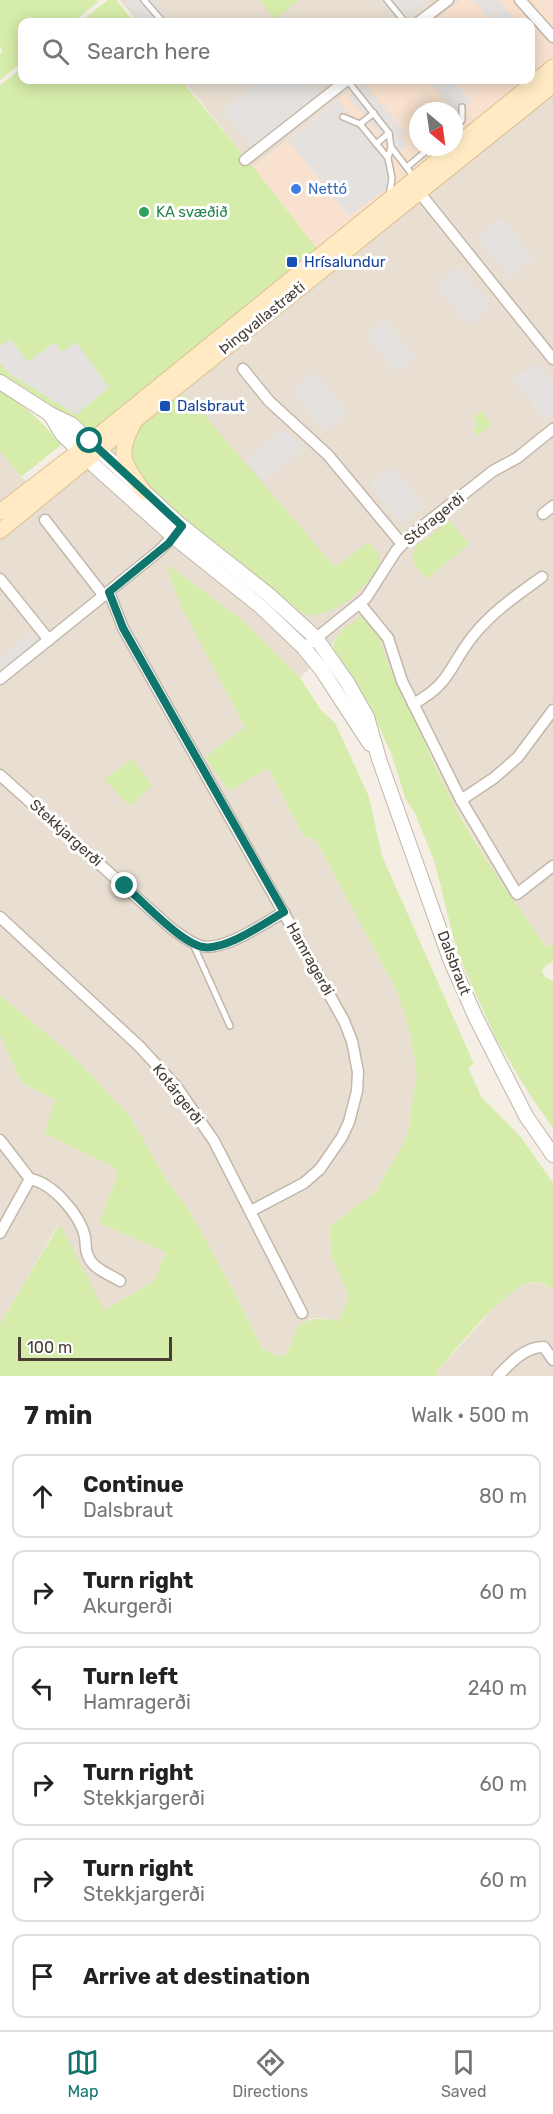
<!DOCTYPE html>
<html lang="en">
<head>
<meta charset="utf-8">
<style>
  body { margin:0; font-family:Rubik,sans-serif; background:#f6f6f6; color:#222 }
  .compass { position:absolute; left:409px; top:102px; width:54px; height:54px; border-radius:50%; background:#fff; box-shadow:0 3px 15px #0003; rotate:151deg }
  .scale { position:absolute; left:18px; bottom:15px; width:154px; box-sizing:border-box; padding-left:6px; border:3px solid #473d34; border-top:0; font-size:16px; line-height:21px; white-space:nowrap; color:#473d34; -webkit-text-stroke:4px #fff; paint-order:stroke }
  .stop { position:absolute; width:18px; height:18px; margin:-14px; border:4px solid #0f766e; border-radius:50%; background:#fff }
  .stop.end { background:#0f766e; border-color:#fff; box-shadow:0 2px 6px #0008 }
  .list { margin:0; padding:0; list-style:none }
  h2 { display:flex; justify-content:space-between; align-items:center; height:78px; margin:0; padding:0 24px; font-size:26px }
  h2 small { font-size:20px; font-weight:400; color:#767676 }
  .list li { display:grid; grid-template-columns:39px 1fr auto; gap:18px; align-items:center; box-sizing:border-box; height:84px; margin:0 12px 12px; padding:0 12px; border:2px solid #e0e0e0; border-radius:12px }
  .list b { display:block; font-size:22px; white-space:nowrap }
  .list p { margin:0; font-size:20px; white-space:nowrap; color:#767676 }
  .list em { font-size:20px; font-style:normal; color:#767676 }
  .icon { flex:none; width:33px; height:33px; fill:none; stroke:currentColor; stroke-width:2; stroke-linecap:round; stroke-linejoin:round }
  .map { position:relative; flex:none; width:553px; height:1376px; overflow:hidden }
  .search { position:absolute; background:#fff; box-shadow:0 3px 15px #0003; left:18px; right:18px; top:18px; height:66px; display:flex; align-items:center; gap:15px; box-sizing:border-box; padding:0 21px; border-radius:12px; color:#767676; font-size:22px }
  .sheet { height:654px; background:#fff }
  nav { display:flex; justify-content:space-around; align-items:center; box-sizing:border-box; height:84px; border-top:2px solid #e0e0e0; background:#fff; font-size:16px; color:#767676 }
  nav a { display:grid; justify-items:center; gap:3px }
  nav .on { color:#0f766e }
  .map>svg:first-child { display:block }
  .residential { fill:#e8dfd2 }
  .commercial { fill:#f8e1ce; fill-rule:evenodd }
  .green { fill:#d6ecaa }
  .parking { fill:#e4e1de }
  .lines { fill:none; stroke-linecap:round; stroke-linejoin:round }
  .service-casing { stroke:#c3b7aa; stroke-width:8 }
  .minor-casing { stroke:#c3b7aa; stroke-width:13 }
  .tertiary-casing { stroke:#c3b7aa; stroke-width:16 }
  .secondary-casing { stroke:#dcc092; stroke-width:17 }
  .service { stroke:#fff; stroke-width:5 }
  .minor { stroke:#fff; stroke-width:10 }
  .tertiary { stroke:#fff; stroke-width:14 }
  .secondary { stroke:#ffeac4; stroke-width:15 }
  .route { stroke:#0f766e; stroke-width:8 }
  .shop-dot { fill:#3f7fe0; stroke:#fff; stroke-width:2 }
  .leisure-dot { fill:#2e9e5b; stroke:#fff; stroke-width:2 }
  .transit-dot { fill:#1a4fb4; stroke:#fff; stroke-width:2 }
  .labels { text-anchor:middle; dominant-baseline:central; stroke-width:6; stroke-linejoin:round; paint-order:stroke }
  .shop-label { font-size:15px; fill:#366cbe; stroke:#fff; text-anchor:start }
  .leisure-label { font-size:15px; fill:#27864d; stroke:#fff; text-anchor:start }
  .transit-label { font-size:15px; fill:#164399; stroke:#fff; text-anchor:start }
  .street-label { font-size:15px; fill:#473d34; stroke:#fff }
</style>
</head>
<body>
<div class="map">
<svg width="553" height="1376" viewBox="0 0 553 1376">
  <rect width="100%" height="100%" fill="#f4eee5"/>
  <g class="residential">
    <path d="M120 0H461L433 22H138Z"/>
    <path d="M553 69V944L547 948 498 879 450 798 411 707 387 664 376 629 336 637 332 645 300 678 241 619 168 565 183 610 246 727 205 757 268 768 304 837 315 839 397 991 410 1032 417 1073 407 1137 376 1191 329 1227 332 1257 349 1298 338 1322 323 1318H312L299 1324 290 1347 284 1356 275 1355 262 1349 238 1299 188 1208 168 1183 129 1115 74 1057 0 995V450L33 491Z"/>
    <path d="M183 80H362L253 167Z"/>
    <path d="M0 1035 22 1083 57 1100 45 1133 115 1168 117 1175 99 1223 166 1251 154 1281 104 1310 58 1225 0 1324Z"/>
    <path d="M537 1282 553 1289V1376H438L436 1373 499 1302 520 1286Z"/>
  </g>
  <path class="commercial" d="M461 0H553V69L323 256 253 167 362 80H530V22H433ZM418 111H454V147H418Z"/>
  <g class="green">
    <path d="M0 0H97L98 2 73 22H22V62L0 80V54L3 52 0 47Z"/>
    <path d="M108 0H116L134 22H80Z"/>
    <path d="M259 0H299L275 19Z"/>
    <path d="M22 68V80H181L253 167 323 256 93 434 22 386 0 375V85Z"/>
    <path d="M0 388C23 405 43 422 61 445L21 477 0 451Z"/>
    <path d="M182 395 191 400 335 567 369 542 379 555 380 564C365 589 335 619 304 614L169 506 142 476 130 454 136 431Z"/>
    <path d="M481 411 492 424 478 436 473 429 478 425 473 418Z"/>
    <path d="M450 521 469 544 427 579 413 562 415 547Z"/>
    <path d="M168 565 241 619 300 678 321 710 335 723 369 797 382 856 474 1064 468 1068 482 1098 520 1136 553 1183V1289C548 1286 541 1282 536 1282 507 1282 456 1350 436 1373L438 1376H0V1324L59 1225 63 1230 104 1310 154 1281 166 1252 99 1223 117 1176 115 1168 44 1133 56 1100 22 1083 0 1035V995L74 1057 129 1115 168 1183 188 1208 238 1299 262 1349 275 1355 285 1356 290 1347 299 1324C316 1317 321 1318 338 1322L349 1298 332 1257 329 1227 376 1191 407 1137 417 1073 410 1032 397 991 315 839 304 837 268 768 229 791 205 757 245 727 183 610 169 575Z"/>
    <path d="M361 616C384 632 380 651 393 674 415 715 430 758 451 799 478 852 513 900 547 948L553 944V961L543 968 542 972 545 977 553 981V1128L528 1092 496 1039 457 952 435 863 414 811 406 800 391 753 372 711 333 652C331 635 349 626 361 616Z"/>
    <path d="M133 759 152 786 130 806 104 779Z"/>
  </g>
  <g class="parking">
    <path d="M125 0H154L172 22H144Z"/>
    <path d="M379 0H428L401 22H398Z"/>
    <path d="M474 0H499L517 22H492Z"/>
    <path d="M262 80H310L321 93 252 148 223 111Z"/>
    <path d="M428 80H453L472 102 456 114Z"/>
    <path d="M364 83 406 134 402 138 407 145 397 154 348 96Z"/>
    <path d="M338 100 388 165 389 174 388 187 349 216 288 140Z"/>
    <path d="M501 217 534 258 510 278 477 237Z"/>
    <path d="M459 266 491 306 468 325 435 285Z"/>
    <path d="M386 320 416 358 396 373 366 335Z"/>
    <path d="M10 339 28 362 55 342 62 352 76 342 109 387 76 415 10 374 0 363V346Z"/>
    <path d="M539 363 553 381V415L545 421 512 379Z"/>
    <path d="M315 371 348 413 325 432 291 391Z"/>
    <path d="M283 429 305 448 263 481 245 460Z"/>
    <path d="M392 466 424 506 401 525 369 485Z"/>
    <path d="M33 632 41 642 0 675V658Z"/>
  </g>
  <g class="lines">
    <g class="service-casing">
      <g id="service">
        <path d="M144 0 163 22"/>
        <path d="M387 0 405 22"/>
        <path d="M347 80 389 133 391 147 388 158 392 178 389 196"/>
        <path d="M343 117 360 124 388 158"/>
        <path d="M360 124 374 113"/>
        <path d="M454 129 462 120V107"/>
        <path d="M376 144 389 133"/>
        <path d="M391 147 414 177"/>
        <path d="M407 167 431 147"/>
        <path d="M193 944 230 1026"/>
      </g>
    </g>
    <g class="minor-casing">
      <g id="minor">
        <path d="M520 0 553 37"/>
        <path d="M419 22 448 0"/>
        <path d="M245 160 347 80"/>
        <path d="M419 192 553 359"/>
        <path d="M243 369 269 401 328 455 402 544"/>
        <path d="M543 514 553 506"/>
        <path d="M45 520 104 596"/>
        <path d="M0 579 49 640"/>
        <path d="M109 592 123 628 286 917 344 1021 352 1041 358 1072 357 1091 349 1122 342 1137 320 1169 304 1183 251 1211"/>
        <path d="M360 604 388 638 402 681 461 800 517 894 553 866"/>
        <path d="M304 648 366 598 396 551 410 536 493 471 517 458 553 429"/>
        <path d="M0 679 159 551 178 531"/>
        <path d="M413 704C451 684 449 666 473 636 492 612 517 595 542 577"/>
        <path d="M0 775 172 929C181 935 190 943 201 946 224 952 264 923 284 912"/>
        <path d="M461 800 494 778 518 757 553 710"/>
        <path d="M0 917 139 1046 176 1086 214 1141 302 1313"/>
        <path d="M0 1140 30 1179"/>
        <path d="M30 1179C53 1183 80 1215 85 1237 86 1243 85 1250 88 1256 93 1269 109 1274 120 1281"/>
        <path d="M0 1233 30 1179"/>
        <path d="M498 1376C510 1363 526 1346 544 1347L553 1360"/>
      </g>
    </g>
    <g class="tertiary-casing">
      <g id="tertiary">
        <path d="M0 382 50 414 71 424 178 523 269 595 316 638 347 682 367 717 379 759 450 959 476 1018 526 1116 553 1155"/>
        <path d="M50 414 62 434 98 469 174 537 260 606 304 648 321 669 370 744"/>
      </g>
    </g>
    <g class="secondary-casing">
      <g id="secondary">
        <path d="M133 425C115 456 126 466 144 492"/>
        <path d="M0 512 79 451 553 67"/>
        <path d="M0 531 138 418 553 85"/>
      </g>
    </g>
    <use href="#service" class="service"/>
    <use href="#minor" class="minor"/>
    <use href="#tertiary" class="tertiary"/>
    <use href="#secondary" class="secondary"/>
  </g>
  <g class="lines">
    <path class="route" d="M90 441 182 526 169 543 109 592 123 628 284 912C264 923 226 951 203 947 181 943 143 902 125 886"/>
  </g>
  <circle class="shop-dot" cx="296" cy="189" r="6"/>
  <circle class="leisure-dot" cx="144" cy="212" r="6"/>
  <g class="transit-dot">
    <rect x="286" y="256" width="12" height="12" rx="3"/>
    <rect x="159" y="400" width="12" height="12" rx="3"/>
  </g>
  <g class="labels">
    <g class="shop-label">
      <text x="308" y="189">Nettó</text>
    </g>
    <g class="leisure-label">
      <text x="156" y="212">KA svæðið</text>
    </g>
    <g class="transit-label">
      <text x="304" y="262">Hrísalundur</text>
      <text x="177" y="406">Dalsbraut</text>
    </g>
    <g class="street-label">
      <text transform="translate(262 318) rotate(-39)">Þingvallastræti</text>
      <text transform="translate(434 519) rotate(-39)">Stóragerði</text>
      <text transform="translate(66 833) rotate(42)">Stekkjargerði</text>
      <text transform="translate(310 959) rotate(61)">Hamragerði</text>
      <text transform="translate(454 963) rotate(69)">Dalsbraut</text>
      <text transform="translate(178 1094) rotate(52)">Kotárgerði</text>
    </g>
  </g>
</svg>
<svg class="compass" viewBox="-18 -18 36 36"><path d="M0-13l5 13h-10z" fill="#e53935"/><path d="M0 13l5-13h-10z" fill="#767676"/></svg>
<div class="scale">100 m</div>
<div class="stop" style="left:90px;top:441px"></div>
<div class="stop end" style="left:125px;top:886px"></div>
<div class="search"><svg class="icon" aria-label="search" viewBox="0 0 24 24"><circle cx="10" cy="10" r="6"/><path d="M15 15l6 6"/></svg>Search here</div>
</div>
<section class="sheet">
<h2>7 min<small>Walk · 500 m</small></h2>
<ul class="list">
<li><svg class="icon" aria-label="ahead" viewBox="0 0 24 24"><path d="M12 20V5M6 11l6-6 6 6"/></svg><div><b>Continue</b><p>Dalsbraut</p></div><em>80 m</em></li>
<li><svg class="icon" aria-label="right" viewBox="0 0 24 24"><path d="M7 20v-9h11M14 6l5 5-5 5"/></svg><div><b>Turn right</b><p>Akurgerði</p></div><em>60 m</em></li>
<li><svg class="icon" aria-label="left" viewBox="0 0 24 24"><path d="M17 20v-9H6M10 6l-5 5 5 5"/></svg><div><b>Turn left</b><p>Hamragerði</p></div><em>240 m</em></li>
<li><svg class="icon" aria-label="right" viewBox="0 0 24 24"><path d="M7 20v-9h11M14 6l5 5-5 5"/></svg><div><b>Turn right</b><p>Stekkjargerði</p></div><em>60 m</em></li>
<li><svg class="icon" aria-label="right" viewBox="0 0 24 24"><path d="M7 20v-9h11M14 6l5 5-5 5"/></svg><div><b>Turn right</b><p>Stekkjargerði</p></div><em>60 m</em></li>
<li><svg class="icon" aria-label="arrive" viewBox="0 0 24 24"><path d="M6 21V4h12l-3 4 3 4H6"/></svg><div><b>Arrive at destination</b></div></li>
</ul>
</section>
<nav>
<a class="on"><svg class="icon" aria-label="map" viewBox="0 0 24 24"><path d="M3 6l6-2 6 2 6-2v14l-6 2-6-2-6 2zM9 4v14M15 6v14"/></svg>Map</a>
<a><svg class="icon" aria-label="directions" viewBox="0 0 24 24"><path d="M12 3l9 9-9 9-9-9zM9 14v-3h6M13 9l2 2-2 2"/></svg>Directions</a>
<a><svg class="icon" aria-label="saved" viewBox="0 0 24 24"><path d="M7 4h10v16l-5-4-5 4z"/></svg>Saved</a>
</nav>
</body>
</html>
